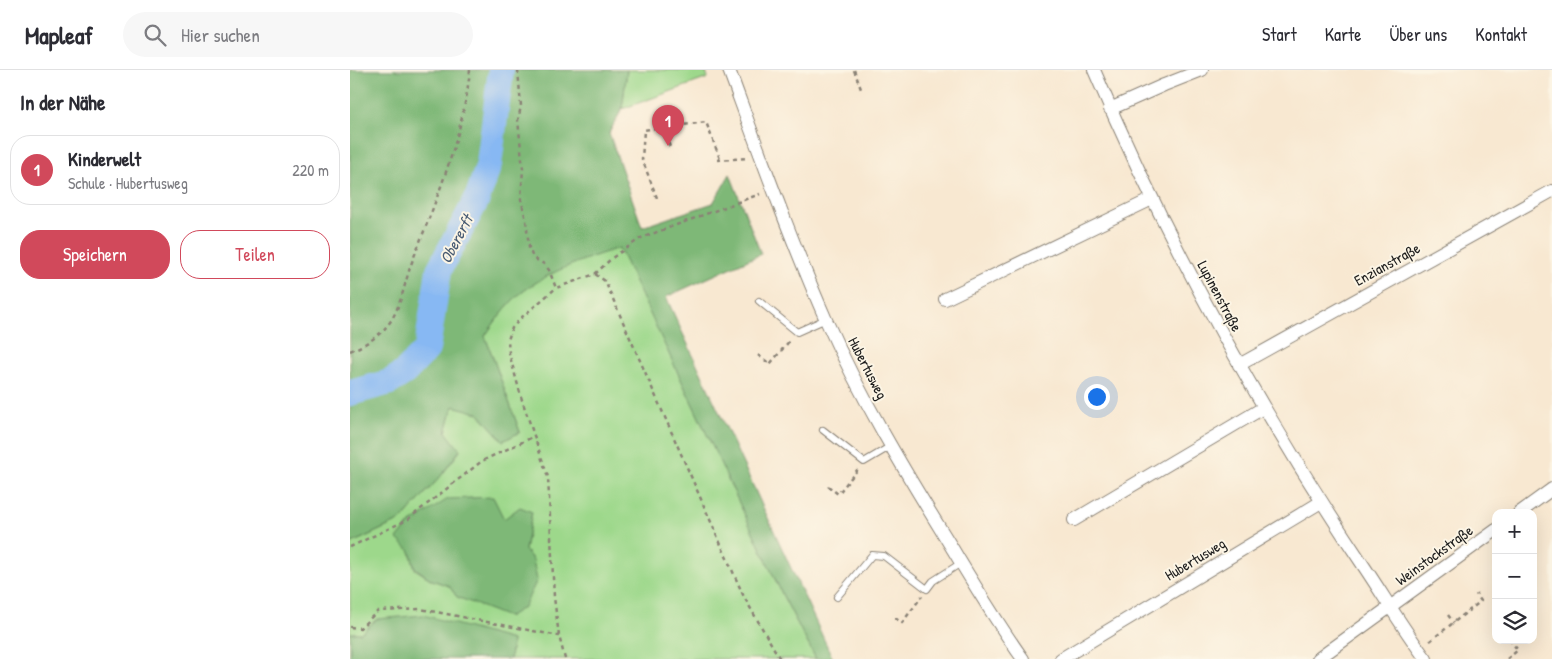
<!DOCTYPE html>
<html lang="de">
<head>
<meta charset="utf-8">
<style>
  body { margin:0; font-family:"Patrick Hand",sans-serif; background:#f7f7f7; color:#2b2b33 }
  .controls { position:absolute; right:15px; bottom:15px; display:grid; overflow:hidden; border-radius:10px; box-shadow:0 5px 20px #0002 }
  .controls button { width:45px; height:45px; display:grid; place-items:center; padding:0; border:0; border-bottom:1px solid #e1e1e2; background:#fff; color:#2b2b33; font:25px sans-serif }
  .you { position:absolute; left:746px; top:326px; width:18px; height:18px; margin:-12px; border:4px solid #fff; border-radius:50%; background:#1a73e8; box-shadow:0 0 0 8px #1a73e833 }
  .badge { display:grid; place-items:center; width:32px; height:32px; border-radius:50%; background:#d1495b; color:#fff; font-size:16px; font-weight:700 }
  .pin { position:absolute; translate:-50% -41px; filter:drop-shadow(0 1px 2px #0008) }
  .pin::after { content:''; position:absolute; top:26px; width:18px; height:15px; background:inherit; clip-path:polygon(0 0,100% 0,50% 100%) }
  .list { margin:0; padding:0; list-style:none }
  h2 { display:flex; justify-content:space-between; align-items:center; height:65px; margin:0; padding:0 20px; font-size:21px }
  h2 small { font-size:16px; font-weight:400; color:#7c7c81 }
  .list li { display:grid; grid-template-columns:32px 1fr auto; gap:15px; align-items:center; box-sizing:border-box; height:70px; margin:0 10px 10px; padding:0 10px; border:1px solid #e1e1e2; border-radius:20px }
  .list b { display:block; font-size:19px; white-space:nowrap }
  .list p { margin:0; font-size:16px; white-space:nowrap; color:#7c7c81 }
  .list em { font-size:16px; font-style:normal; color:#7c7c81 }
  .actions { display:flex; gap:10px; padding:15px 20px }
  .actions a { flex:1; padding:11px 0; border:1px solid #d1495b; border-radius:20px; text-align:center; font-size:18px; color:#d1495b }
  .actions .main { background:#d1495b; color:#fff }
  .icon { flex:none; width:28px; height:28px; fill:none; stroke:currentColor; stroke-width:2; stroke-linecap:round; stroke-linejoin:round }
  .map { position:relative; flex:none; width:1202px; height:589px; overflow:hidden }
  header { display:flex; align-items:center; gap:30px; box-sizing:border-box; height:70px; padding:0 25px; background:#fff; border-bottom:1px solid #e1e1e2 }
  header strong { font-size:24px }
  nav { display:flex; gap:28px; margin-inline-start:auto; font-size:18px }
  .search { width:350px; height:45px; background:#f7f7f7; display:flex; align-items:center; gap:12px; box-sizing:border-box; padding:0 18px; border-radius:28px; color:#7c7c81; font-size:19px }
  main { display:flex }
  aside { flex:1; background:#fff }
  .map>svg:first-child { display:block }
  .green { fill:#9dd88b; stroke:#5c7a54; fill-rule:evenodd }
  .forest { fill:#7eb877; stroke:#4d6a4a }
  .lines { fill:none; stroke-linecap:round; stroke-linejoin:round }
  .river { stroke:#87b8f3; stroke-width:26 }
  .service-casing { stroke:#8a8276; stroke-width:8 }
  .minor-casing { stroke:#8a8276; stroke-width:14 }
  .path { stroke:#8a8276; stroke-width:2.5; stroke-dasharray:4 4; stroke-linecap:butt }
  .service { stroke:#fff; stroke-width:6 }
  .minor { stroke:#fff; stroke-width:12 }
  .labels { text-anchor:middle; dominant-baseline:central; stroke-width:4; stroke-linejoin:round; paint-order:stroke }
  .street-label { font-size:15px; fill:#1c1c1c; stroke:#fcf5e5 }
  .water-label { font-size:16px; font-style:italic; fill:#475a72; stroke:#fcf5e5 }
</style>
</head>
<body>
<header>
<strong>Mapleaf</strong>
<div class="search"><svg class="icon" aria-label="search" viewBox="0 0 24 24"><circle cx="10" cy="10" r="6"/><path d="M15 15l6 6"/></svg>Hier suchen</div>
<nav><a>Start</a><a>Karte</a><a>Über uns</a><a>Kontakt</a></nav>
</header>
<main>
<aside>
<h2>In der Nähe<small></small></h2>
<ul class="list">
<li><span class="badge">1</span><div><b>Kinderwelt</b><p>Schule · Hubertusweg</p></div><em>220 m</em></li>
</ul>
<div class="actions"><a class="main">Speichern</a><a>Teilen</a></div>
</aside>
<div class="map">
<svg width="1202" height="589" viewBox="0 0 1202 589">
  <rect width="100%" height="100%" fill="#fcf5e5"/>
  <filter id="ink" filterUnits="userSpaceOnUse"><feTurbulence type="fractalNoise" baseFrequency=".02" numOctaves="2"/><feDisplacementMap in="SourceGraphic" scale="10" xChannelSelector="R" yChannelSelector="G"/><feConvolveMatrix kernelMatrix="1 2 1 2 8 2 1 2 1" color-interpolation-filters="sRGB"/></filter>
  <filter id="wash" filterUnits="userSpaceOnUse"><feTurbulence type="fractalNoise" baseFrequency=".0096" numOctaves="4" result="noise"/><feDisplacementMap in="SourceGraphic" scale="20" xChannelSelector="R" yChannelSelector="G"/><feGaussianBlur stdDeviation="1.12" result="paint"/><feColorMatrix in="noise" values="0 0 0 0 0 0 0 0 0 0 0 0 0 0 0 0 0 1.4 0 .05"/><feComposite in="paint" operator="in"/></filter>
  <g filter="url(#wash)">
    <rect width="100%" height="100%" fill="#f8e8d1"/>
    <g class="green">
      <path d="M277 0H355L358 8 272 39Z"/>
      <path d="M269 177 434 528 466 589H160L162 570 27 549 11 563H0V474L51 450 91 406 110 381 96 362 103 336 128 342 153 371 170 362 135 266C144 253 152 240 164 229 193 202 232 190 269 177ZM182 442 175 480 183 490 107 527 99 516 82 510 65 499 60 481 154 449Z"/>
    </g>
    <g class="forest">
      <path d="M0 0H277L272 39 259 63 292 157 363 133 380 104 411 184 316 227 483 589H466L434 528 269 178C232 190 193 203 164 229 153 240 144 253 135 266L170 362 153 371 128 343 103 336 96 362 110 380 91 406 51 450 0 474Z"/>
      <path d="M143 427 154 449 170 437 182 442 175 480 183 490 187 510 174 537 158 547 107 527 99 516 82 510 65 498 60 481 47 469 59 454 98 429Z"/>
      <path d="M73 545 162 570 160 589H0V563H11L27 549Z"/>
    </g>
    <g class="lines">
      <path class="river" d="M0 323 40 312 55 302 77 279 89 200 127 129 139 94 151 0"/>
    </g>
  </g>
  <g filter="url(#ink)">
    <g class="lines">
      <g class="service-casing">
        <g id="service">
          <path d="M409 231 447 262 476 249"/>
          <path d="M473 360 514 392 541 376"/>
          <path d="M487 527 522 485 534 486 577 519 583 511 611 493"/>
        </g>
      </g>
      <g class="minor-casing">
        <g id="minor">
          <path d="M379 0C410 84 440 168 476 250 510 326 552 397 596 468 621 509 645 550 673 589"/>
          <path d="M744 0C818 174 909 340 1015 498 1035 528 1054 560 1076 589"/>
          <path d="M760 39 814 15 852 0"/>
          <path d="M595 229 802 129"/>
          <path d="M889 295 1202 121"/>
          <path d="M1169 443 1202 419"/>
          <path d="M724 450 913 338"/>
          <path d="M711 589 971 432"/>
          <path d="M968 589 1146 460"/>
        </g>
      </g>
      <g class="path">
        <path d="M168 0 171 36 168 50 173 99 171 129 176 150 179 178 183 188 194 194 199 200 206 218"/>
        <path d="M504 0 511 19"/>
        <path d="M313 58 320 77"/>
        <path d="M367 90 397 88"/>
        <path d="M307 128 292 89 294 60 356 52 370 89"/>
        <path d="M245 204 255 211 394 527 430 589"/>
        <path d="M0 281C17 274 32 265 42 249 52 232 55 211 62 192 86 130 113 67 120 0"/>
        <path d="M408 285 420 294 441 269"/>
        <path d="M478 416 488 424 508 399"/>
        <path d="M0 477 57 450 132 391 185 366"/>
        <path d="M1098 545 1104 553"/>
        <path d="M545 548 552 553 572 526"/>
        <path d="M0 557 10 558 28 541 71 539 209 566"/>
        <path d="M1080 571 1131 531 1126 524"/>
        <path d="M215 589 209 566 204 527 198 407 172 330 159 283 158 270 162 258 172 247 206 218 245 204 262 188 291 168 410 124"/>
        <path d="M1157 589 1168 580 1161 572"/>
      </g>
      <use href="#service" class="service"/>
      <use href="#minor" class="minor"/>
    </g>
  </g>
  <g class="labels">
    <g class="street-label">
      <text transform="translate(1037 194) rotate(-29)">Enzianstraße</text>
      <text transform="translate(870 226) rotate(62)">Lupinenstraße</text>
      <text transform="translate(518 298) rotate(63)">Hubertusweg</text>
      <text transform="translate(1084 485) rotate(-36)">Weinstockstraße</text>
      <text transform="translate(845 489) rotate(-31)">Hubertusweg</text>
    </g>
    <g class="water-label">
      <text transform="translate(106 169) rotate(-62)">Obererft</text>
    </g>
  </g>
</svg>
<div class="controls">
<button>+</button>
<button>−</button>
<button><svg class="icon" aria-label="layers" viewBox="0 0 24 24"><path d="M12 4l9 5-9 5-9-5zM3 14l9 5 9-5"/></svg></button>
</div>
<div class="you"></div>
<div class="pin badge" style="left:318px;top:76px">1</div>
</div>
</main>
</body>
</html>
